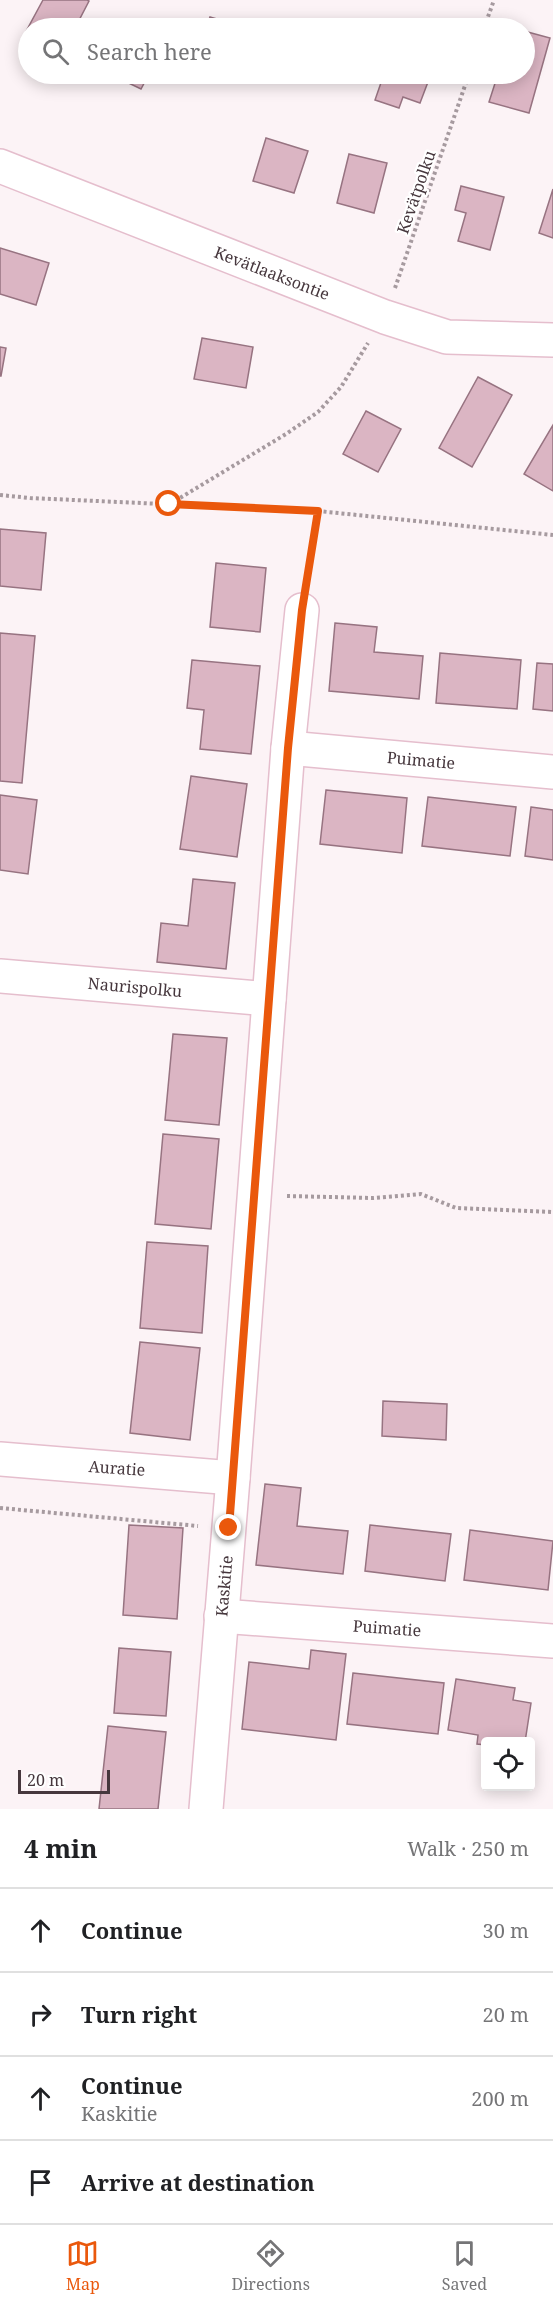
<!DOCTYPE html>
<html lang="en">
<head>
<meta charset="utf-8">
<style>
  body { margin:0; font-family:"Noto Serif",serif; background:#f6f6f6; color:#202124 }
  .controls { position:absolute; right:18px; bottom:18px; display:grid; overflow:hidden; border-radius:6px; box-shadow:0 3px 15px #0003 }
  .controls button { width:54px; height:54px; display:grid; place-items:center; padding:0; border:0; border-bottom:2px solid #e0e0e0; background:#fff; color:#202124; font:30px sans-serif }
  .scale { position:absolute; left:18px; bottom:15px; width:92px; box-sizing:border-box; padding-left:6px; border:3px solid #46373d; border-top:0; font-size:16px; line-height:21px; white-space:nowrap; color:#46373d; -webkit-text-stroke:4px #fff; paint-order:stroke }
  .stop { position:absolute; width:18px; height:18px; margin:-14px; border:4px solid #ea580c; border-radius:50%; background:#fff }
  .stop.end { background:#ea580c; border-color:#fff; box-shadow:0 2px 6px #0008 }
  .list { margin:0; padding:0; list-style:none }
  h2 { display:flex; justify-content:space-between; align-items:center; height:78px; margin:0; padding:0 24px; font-size:26px }
  h2 small { font-size:20px; font-weight:400; color:#757577 }
  .list li { display:grid; grid-template-columns:39px 1fr auto; gap:18px; align-items:center; box-sizing:border-box; height:84px; padding:0 24px; border-top:2px solid #e0e0e0 }
  .list b { display:block; font-size:22px; white-space:nowrap }
  .list p { margin:0; font-size:20px; white-space:nowrap; color:#757577 }
  .list em { font-size:20px; font-style:normal; color:#757577 }
  .icon { flex:none; width:33px; height:33px; fill:none; stroke:currentColor; stroke-width:2; stroke-linecap:round; stroke-linejoin:round }
  .map { position:relative; flex:none; width:553px; height:1809px; overflow:hidden }
  .search { position:absolute; background:#fff; box-shadow:0 3px 15px #0003; left:18px; right:18px; top:18px; height:66px; display:flex; align-items:center; gap:15px; box-sizing:border-box; padding:0 21px; border-radius:33px; color:#757577; font-size:22px }
  .sheet { height:414px; background:#fff }
  nav { display:flex; justify-content:space-around; align-items:center; box-sizing:border-box; height:84px; border-top:2px solid #e0e0e0; background:#fff; font-size:16px; color:#757577 }
  nav a { display:grid; justify-items:center; gap:3px }
  nav .on { color:#ea580c }
  .map>svg:first-child { display:block }
  .building { fill:#dbb5c3; stroke:#977381; stroke-width:1.5 }
  .lines { fill:none; stroke-linecap:round; stroke-linejoin:round }
  .minor-casing { stroke:#e5becd; stroke-width:36 }
  .path { stroke:#a69a9f; stroke-width:4; stroke-dasharray:3 3; stroke-linecap:butt }
  .minor { stroke:#fff; stroke-width:33 }
  .route { stroke:#ea580c; stroke-width:8 }
  .labels { text-anchor:middle; dominant-baseline:central; stroke-width:4.5; stroke-linejoin:round; paint-order:stroke }
  .street-label { font-size:16px; fill:#46373d; stroke:#fff }
</style>
</head>
<body>
<div class="map">
<svg width="553" height="1809" viewBox="0 0 553 1809">
  <rect width="100%" height="100%" fill="#fcf3f6"/>
  <g class="building">
    <path d="M43 0H87L89 1 75 28H28V40L23 37Z"/>
    <path d="M210 17 245 27 244 28H206Z"/>
    <path d="M524 31 550 38 529 113 489 102 498 74H524Z"/>
    <path d="M110 74H149L141 89Z"/>
    <path d="M384 74H431L420 103 403 97 399 108 375 100Z"/>
    <path d="M266 138 308 151 294 193 253 181Z"/>
    <path d="M349 154 387 163 374 213 337 203Z"/>
    <path d="M461 186 504 197 490 250 458 241 466 213 455 210Z"/>
    <path d="M553 189V238L539 233Z"/>
    <path d="M0 248 49 263 36 305 0 294Z"/>
    <path d="M202 338 253 347 246 388 194 379Z"/>
    <path d="M0 347 6 348 1 376H0Z"/>
    <path d="M478 377 512 395 472 467 439 448Z"/>
    <path d="M366 411 401 429 378 472 343 454Z"/>
    <path d="M553 425V491L524 474Z"/>
    <path d="M0 529 46 533 41 590 0 586Z"/>
    <path d="M216 563 266 568 260 632 210 627Z"/>
    <path d="M335 623 377 627 374 652 423 656 419 699 329 691Z"/>
    <path d="M0 633 35 636 22 783 0 781Z"/>
    <path d="M440 653 521 660 517 709 436 703Z"/>
    <path d="M192 660 260 666 251 754 200 749 204 710 187 708Z"/>
    <path d="M537 663 553 664V711L533 709Z"/>
    <path d="M191 776 247 784 237 857 180 849Z"/>
    <path d="M326 790 407 798 402 853 320 844Z"/>
    <path d="M0 795 37 800 28 874 0 870Z"/>
    <path d="M428 797 516 807 510 856 422 846Z"/>
    <path d="M531 807 553 810V860L525 856Z"/>
    <path d="M193 879 235 883 226 969 157 962 161 923 188 926Z"/>
    <path d="M173 1034 227 1038 219 1125 165 1120Z"/>
    <path d="M163 1134 219 1139 211 1229 155 1224Z"/>
    <path d="M147 1242 208 1246 202 1333 140 1328Z"/>
    <path d="M140 1342 200 1348 190 1440 130 1433Z"/>
    <path d="M383 1401 447 1404 446 1440 382 1436Z"/>
    <path d="M265 1484 301 1488 297 1526 348 1531 343 1574 256 1565Z"/>
    <path d="M129 1525 183 1528 177 1619 123 1615Z"/>
    <path d="M370 1525 451 1534 445 1581 365 1571Z"/>
    <path d="M470 1530 553 1541 548 1590 464 1580Z"/>
    <path d="M119 1648 171 1652 166 1716 114 1713Z"/>
    <path d="M311 1650 346 1654 336 1740 242 1729 249 1662 309 1669Z"/>
    <path d="M353 1673 444 1683 438 1734 347 1724Z"/>
    <path d="M456 1679 515 1688 513 1700 531 1703 525 1742H486V1745L477 1744 478 1735 448 1730Z"/>
    <path d="M108 1726 166 1732 158 1809H99Z"/>
  </g>
  <g class="lines">
    <g class="minor-casing">
      <g id="minor">
        <path d="M0 166 385 317 447 337 553 340"/>
        <path d="M288 748 553 772"/>
        <path d="M0 976 269 999"/>
        <path d="M0 1459 233 1478"/>
        <path d="M221 1616 553 1641"/>
        <path d="M206 1809 233 1478 288 748 302 610"/>
      </g>
    </g>
    <g class="path">
      <path d="M484 28 494 0"/>
      <path d="M395 288 469 74"/>
      <path d="M0 495 30 498 318 511 553 535"/>
      <path d="M170 504 286 434 318 412 341 387 368 343"/>
      <path d="M307 579 318 511"/>
      <path d="M287 1196 373 1198 421 1194 456 1208 553 1212"/>
      <path d="M0 1508 198 1526"/>
    </g>
    <use href="#minor" class="minor"/>
  </g>
  <g class="lines">
    <path class="route" d="M169 504 318 511 302 610 288 748 229 1528"/>
  </g>
  <g class="labels">
    <g class="street-label">
      <text transform="translate(416 192) rotate(-71)">Kevätpolku</text>
      <text transform="translate(272 273) rotate(21)">Kevätlaaksontie</text>
      <text transform="translate(421 760) rotate(5)">Puimatie</text>
      <text transform="translate(135 987) rotate(5)">Naurispolku</text>
      <text transform="translate(117 1468) rotate(4)">Auratie</text>
      <text transform="translate(224 1586) rotate(-85)">Kaskitie</text>
      <text transform="translate(387 1628) rotate(4)">Puimatie</text>
    </g>
  </g>
</svg>
<div class="controls">
<button><svg class="icon" aria-label="locate" viewBox="0 0 24 24"><circle cx="12" cy="12" r="6"/><path d="M12 2v4M12 18v4M2 12h4M18 12h4"/></svg></button>
</div>
<div class="scale">20 m</div>
<div class="stop" style="left:169px;top:504px"></div>
<div class="stop end" style="left:229px;top:1528px"></div>
<div class="search"><svg class="icon" aria-label="search" viewBox="0 0 24 24"><circle cx="10" cy="10" r="6"/><path d="M15 15l6 6"/></svg>Search here</div>
</div>
<section class="sheet">
<h2>4 min<small>Walk · 250 m</small></h2>
<ul class="list">
<li><svg class="icon" aria-label="ahead" viewBox="0 0 24 24"><path d="M12 20V5M6 11l6-6 6 6"/></svg><div><b>Continue</b></div><em>30 m</em></li>
<li><svg class="icon" aria-label="right" viewBox="0 0 24 24"><path d="M7 20v-9h11M14 6l5 5-5 5"/></svg><div><b>Turn right</b></div><em>20 m</em></li>
<li><svg class="icon" aria-label="ahead" viewBox="0 0 24 24"><path d="M12 20V5M6 11l6-6 6 6"/></svg><div><b>Continue</b><p>Kaskitie</p></div><em>200 m</em></li>
<li><svg class="icon" aria-label="arrive" viewBox="0 0 24 24"><path d="M6 21V4h12l-3 4 3 4H6"/></svg><div><b>Arrive at destination</b></div></li>
</ul>
</section>
<nav>
<a class="on"><svg class="icon" aria-label="map" viewBox="0 0 24 24"><path d="M3 6l6-2 6 2 6-2v14l-6 2-6-2-6 2zM9 4v14M15 6v14"/></svg>Map</a>
<a><svg class="icon" aria-label="directions" viewBox="0 0 24 24"><path d="M12 3l9 9-9 9-9-9zM9 14v-3h6M13 9l2 2-2 2"/></svg>Directions</a>
<a><svg class="icon" aria-label="saved" viewBox="0 0 24 24"><path d="M7 4h10v16l-5-4-5 4z"/></svg>Saved</a>
</nav>
</body>
</html>
